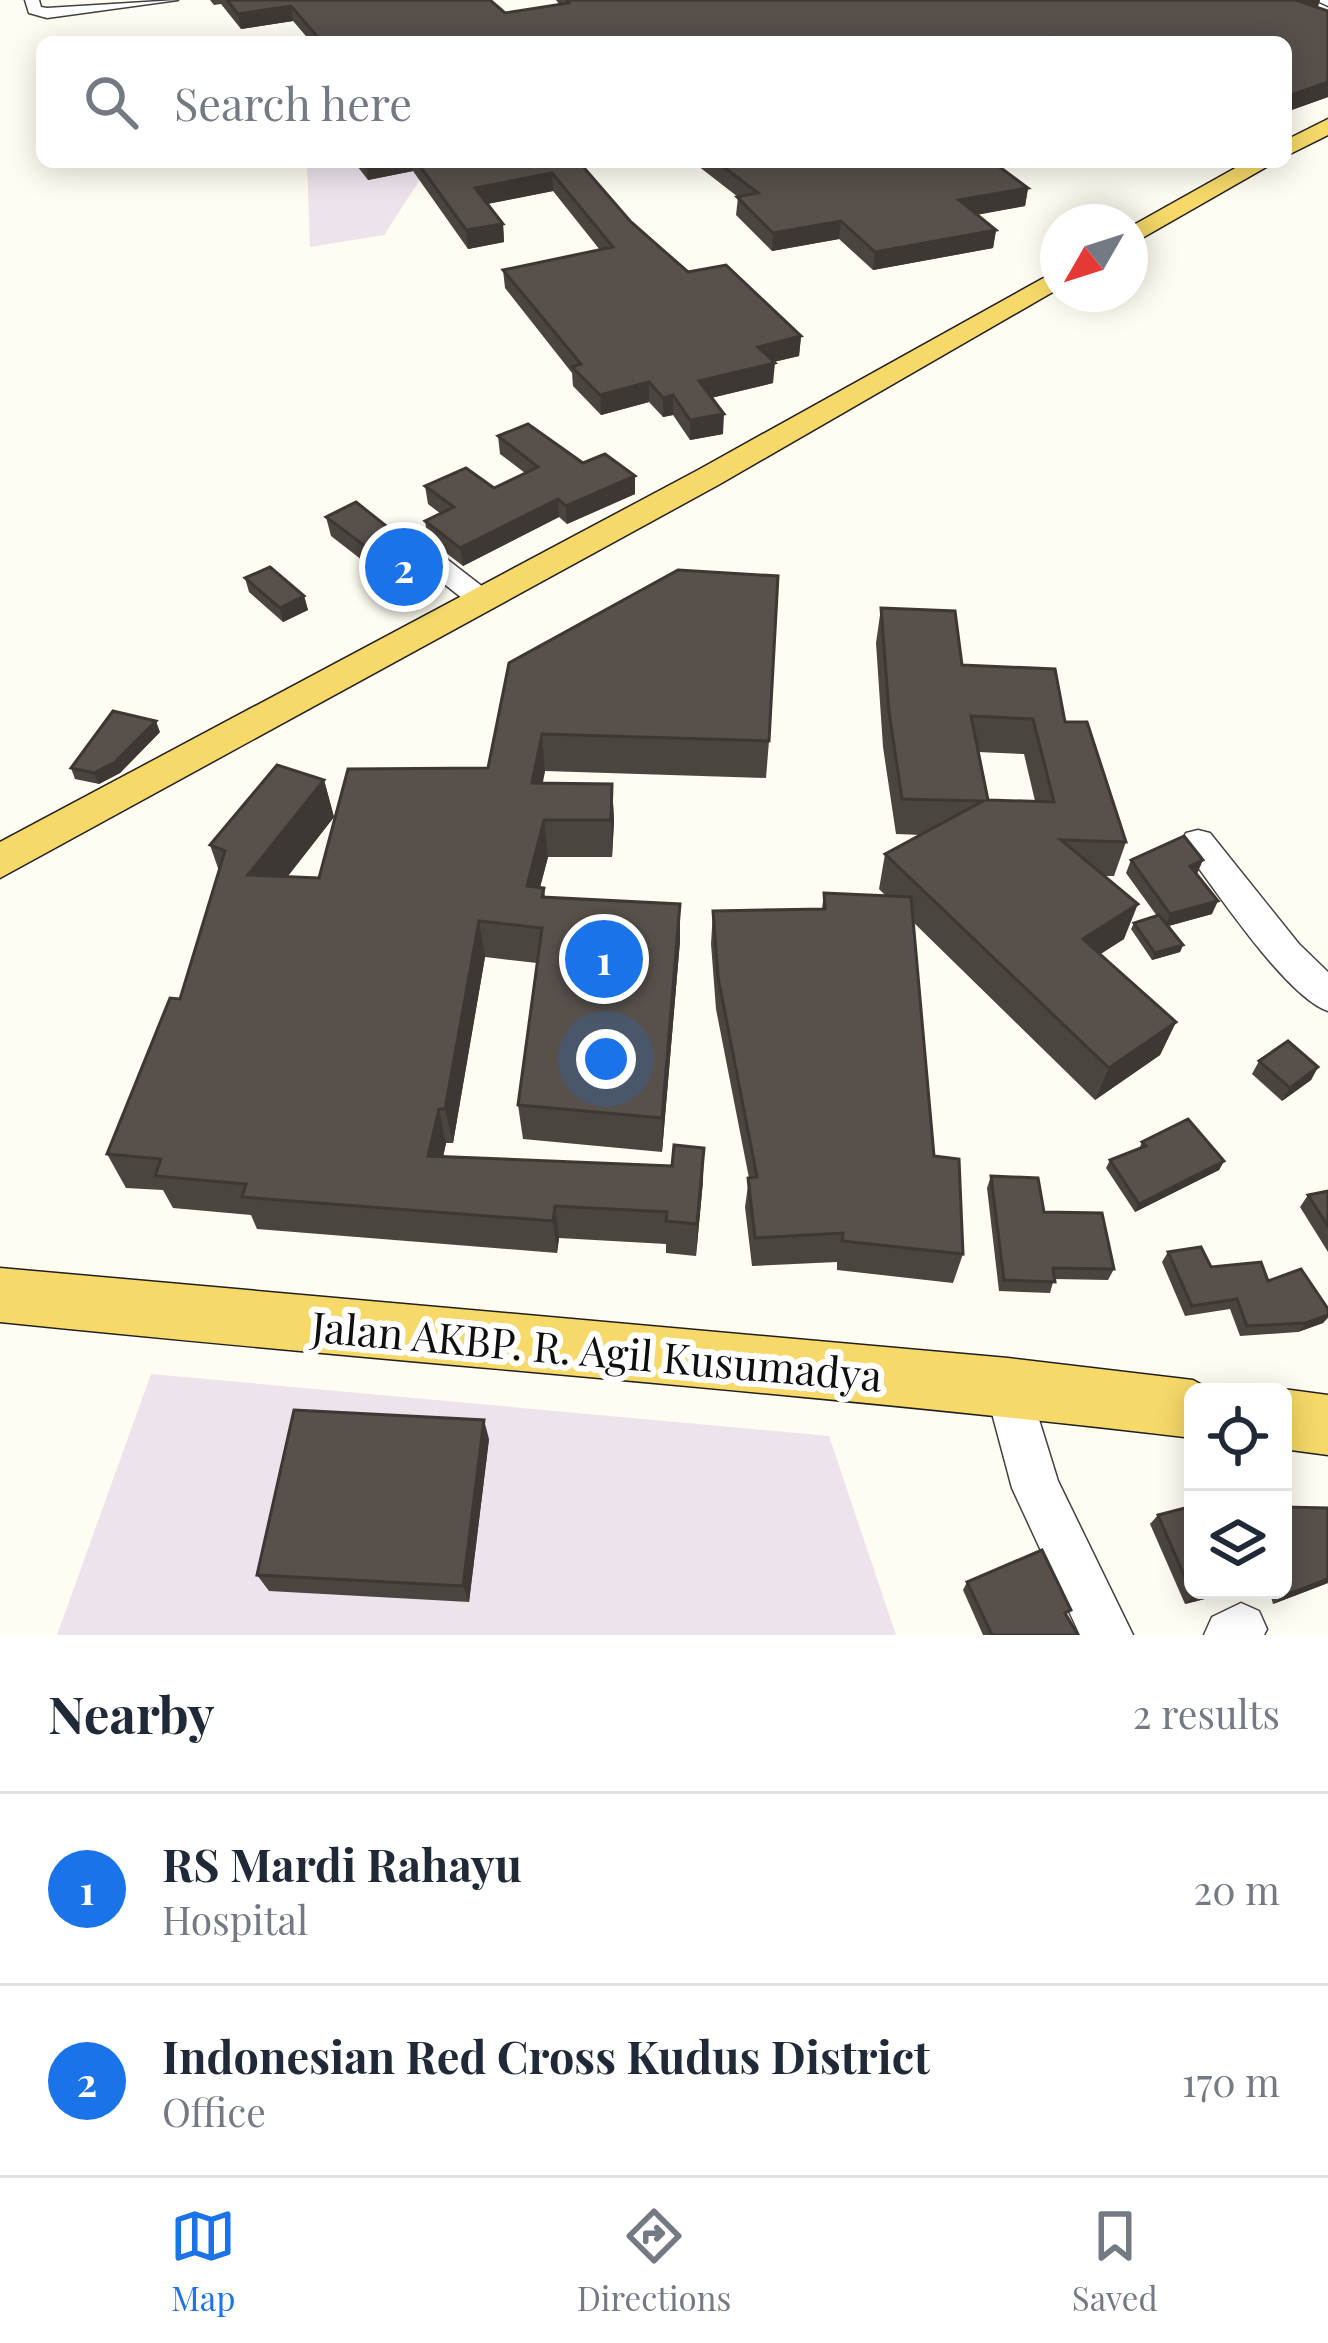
<!DOCTYPE html>
<html lang="en">
<head>
<meta charset="utf-8">
<style>
  body { margin:0; font-family:"Playfair Display",serif; background:#f2f2f3; color:#1f2937 }
  .controls { position:absolute; right:36px; bottom:36px; display:grid; overflow:hidden; border-radius:18px; box-shadow:0 6px 30px #0003 }
  .controls button { width:108px; height:108px; display:grid; place-items:center; padding:0; border:0; border-bottom:3px solid #e0e1e3; background:#fff; color:#1f2937; font:60px sans-serif }
  .compass { position:absolute; left:1040px; top:204px; width:108px; height:108px; border-radius:50%; background:#fff; box-shadow:0 6px 30px #0003; rotate:231deg }
  .you { position:absolute; left:606px; top:1059px; width:42px; height:42px; margin:-30px; border:9px solid #fff; border-radius:50%; background:#1a73e8; box-shadow:0 0 0 18px #1a73e833 }
  .badge { display:grid; place-items:center; width:78px; height:78px; border-radius:50%; background:#1a73e8; color:#fff; font-size:39px; font-weight:700 }
  .pin { position:absolute; translate:-50% -50%; border:6px solid #fff; box-shadow:0 3px 12px #0006 }
  .list { margin:0; padding:0; list-style:none }
  h2 { display:flex; justify-content:space-between; align-items:center; height:156px; margin:0; padding:0 48px; font-size:51px }
  h2 small { font-size:39px; font-weight:400; color:#747a83 }
  .list li { display:grid; grid-template-columns:78px 1fr auto; gap:36px; align-items:center; box-sizing:border-box; height:192px; padding:0 48px; border-top:3px solid #e0e1e3 }
  .list b { display:block; font-size:45px; white-space:nowrap }
  .list p { margin:0; font-size:39px; white-space:nowrap; color:#747a83 }
  .list em { font-size:39px; font-style:normal; color:#747a83 }
  .icon { flex:none; width:66px; height:66px; fill:none; stroke:currentColor; stroke-width:2; stroke-linecap:round; stroke-linejoin:round }
  .map { position:relative; flex:none; width:1328px; height:1635px; overflow:hidden }
  .search { position:absolute; background:#fff; box-shadow:0 6px 30px #0003; left:36px; right:36px; top:36px; height:132px; display:flex; align-items:center; gap:30px; box-sizing:border-box; padding:0 42px; border-radius:18px; color:#747a83; font-size:45px }
  .sheet { height:540px; background:#fff }
  nav { display:flex; justify-content:space-around; align-items:center; box-sizing:border-box; height:168px; border-top:3px solid #e0e1e3; background:#fff; font-size:33px; color:#747a83 }
  nav a { display:grid; justify-items:center; gap:6px }
  nav .on { color:#1a73e8 }
  .map>svg:first-child { display:block }
  .industrial { fill:#ece3ed }
  .lines { fill:none; stroke-linecap:round; stroke-linejoin:round }
  .minor-casing { stroke:#424242; stroke-width:3 }
  .major-casing { stroke:#202020; stroke-width:3 }
  .minor { fill:#fff; fill-rule:evenodd }
  .major { fill:#f6d969; fill-rule:evenodd }
  .wall { fill:#4b4540; fill-rule:evenodd }
  .shaded-wall { fill:#3d3834 }
  .building { fill:#57504b; stroke:#3d3834; stroke-width:3; fill-rule:evenodd }
  .labels { text-anchor:middle; dominant-baseline:central; stroke-width:12; stroke-linejoin:round; paint-order:stroke }
  .near-street-label { font-size:42px; fill:#0f0f0f; stroke:#fff }
</style>
</head>
<body>
<div class="map">
<svg width="1328" height="1635" viewBox="0 0 1328 1635">
  <rect width="100%" height="100%" fill="#fffcf1"/>
  <g class="industrial">
    <path d="M307 162H504L421 178 384 235 310 247Z"/>
    <path d="M151 1374 829 1436 896 1635H57Z"/>
  </g>
  <g class="lines">
    <g class="minor-casing">
      <g id="minor">
        <path d="M25 0H39L41 7 47 8 178 0 47 18 29 13Z"/>
        <path d="M1315 0H1328V6Z"/>
        <path d="M399 527 408 529 492 594 496 600 492 606H472L390 541 386 535Z"/>
        <path d="M1198 830 1210 833 1299 944 1328 972V1011C1286 997 1216 890 1186 851L1181 842 1186 833Z"/>
        <path d="M1008 1364 1024 1371 1058 1481 1133 1635H1080L1012 1488 985 1387 992 1371Z"/>
        <path d="M1241 1603 1259 1611 1267 1629 1264 1635H1204L1212 1617Z"/>
      </g>
    </g>
    <g class="major-casing">
      <g id="major">
        <path d="M1328 119V135L1286 156V140Z"/>
        <path d="M1246 162H1275L1130 245V227Z"/>
        <path d="M1058 270V289L720 484 0 878V842L698 470Z"/>
        <path d="M0 1268 1008 1358 1193 1380 1215 1392H1193V1438C796 1391 397 1363 0 1322Z"/>
        <path d="M1283 1389 1328 1395V1455L1283 1449V1392H1277Z"/>
      </g>
    </g>
    <use href="#minor" class="minor"/>
    <use href="#major" class="major"/>
  </g>
  <g class="wall">
    <path d="M210 0H490L505 13 559 4 556 0H1320L1318 6 1316 7 1328 11V97L1286 112V42H311L293 21 241 29 221 4 214 5Z"/>
    <path d="M354 162H579L631 222 688 272 801 336 799 356 773 362V383L711 398 723 434 690 440 673 415 663 417 649 402 601 415 573 386 572 373 505 288 503 270 600 250 553 191 487 204 503 224 504 242 468 249 413 171 368 180Z"/>
    <path d="M693 162H993L1028 188 1025 206 977 215 996 230 993 248 873 270 839 239 772 251 736 215 738 197Z"/>
    <path d="M498 436 583 463 635 494 567 524 559 517 463 566 428 539 425 521 441 514 428 504 425 486 494 488 525 473 500 454Z"/>
    <path d="M326 517 439 568 442 588 416 602 331 536Z"/>
    <path d="M245 578 304 596 308 610 283 622 249 592Z"/>
    <path d="M881 608 962 665 1065 722 1126 842 1114 876H1104L1124 939 1100 954 1176 1022 1160 1055 1095 1100 913 922 934 1156 963 1254 953 1283 837 1270V1262L752 1266 745 1207 749 1178 716 1009 711 944 713 911 822 909 824 893 886 896 879 889 885 854 921 835 896 834 883 747 876 643ZM978 752 1024 754 1035 801 988 800Z"/>
    <path d="M509 663 769 741 766 778 545 771 542 783 612 784 614 821 612 857H548L540 887 544 888 545 897 680 904V941L662 1152 523 1139 518 1105 537 963 485 957 453 1143H446L443 1157 703 1181 696 1256 666 1253V1244L559 1238 557 1253 257 1229 251 1215 173 1208 163 1190 126 1188 107 1154 180 999 219 871 210 845 324 780 334 817 287 877 319 878 488 768Z"/>
    <path d="M160 732 120 773 99 784 75 779 71 768Z"/>
    <path d="M1131 860 1197 874 1212 914 1168 926 1183 945 1180 952 1152 960 1131 929 1134 923 1157 916 1126 873Z"/>
    <path d="M1259 1061 1318 1067 1311 1080 1282 1101 1252 1074Z"/>
    <path d="M1142 1142 1224 1161 1219 1170 1135 1212 1106 1168 1110 1160 1139 1149Z"/>
    <path d="M991 1176 1044 1212 1114 1269 1108 1280 1054 1279 1050 1293 999 1291 987 1188Z"/>
    <path d="M1328 1191V1252L1300 1207 1308 1195Z"/>
    <path d="M1168 1252 1211 1267 1268 1281 1328 1309V1318L1323 1323 1298 1332 1240 1336 1230 1309 1185 1316 1162 1262Z"/>
    <path d="M489 1439 469 1602 269 1591 257 1575Z"/>
    <path d="M1158 1515 1193 1590H1240L1185 1604 1150 1524Z"/>
    <path d="M967 1582 1067 1616 1078 1635H983L963 1590Z"/>
    <path d="M1328 1583 1273 1604 1269 1590H1283Z"/>
  </g>
  <g class="shaded-wall">
    <path d="M1292 0H1320L1318 6 1288 14Z"/>
    <path d="M291 6 293 21 241 29 238 14Z"/>
    <path d="M1050 37 1049 42H1021Z"/>
    <path d="M1328 82V97L1286 112V97Z"/>
    <path d="M366 162H412L413 171 368 180Z"/>
    <path d="M552 173 553 191 477 206 475 188Z"/>
    <path d="M1028 188 1025 206 956 218 959 200Z"/>
    <path d="M841 221 839 239 772 251 773 233Z"/>
    <path d="M503 224 504 242 468 249 466 230Z"/>
    <path d="M996 230 993 248 873 270 875 252Z"/>
    <path d="M801 336 799 356 757 366 758 347Z"/>
    <path d="M775 363 773 383 698 401 699 381Z"/>
    <path d="M649 382V402L601 415 600 395Z"/>
    <path d="M673 395V415L663 417V398Z"/>
    <path d="M724 414 723 434 690 440V420Z"/>
    <path d="M635 476V494L567 524 566 506Z"/>
    <path d="M558 499 559 517 463 566 460 548Z"/>
    <path d="M439 568 442 588 416 602 413 582Z"/>
    <path d="M304 596 308 610 283 622 280 608Z"/>
    <path d="M156 721 160 732 120 773 99 784 94 773Z"/>
    <path d="M542 734 545 771 536 820 532 783Z"/>
    <path d="M324 780 334 817 260 912 248 875Z"/>
    <path d="M612 784 614 821 612 857 611 820Z"/>
    <path d="M544 820 548 857 531 922 527 886Z"/>
    <path d="M1203 860 1197 874 1190 866Z"/>
    <path d="M1218 901 1212 914 1165 927 1170 914Z"/>
    <path d="M680 904V941L662 1152V1118Z"/>
    <path d="M1138 904 1124 939 1071 973 1083 939Z"/>
    <path d="M479 921 485 957 453 1143 445 1109Z"/>
    <path d="M1183 945 1180 952 1152 960 1155 953Z"/>
    <path d="M1176 1022 1160 1055 1095 1100 1109 1068Z"/>
    <path d="M1318 1067 1311 1080 1282 1101 1290 1088Z"/>
    <path d="M439 1109 446 1143 436 1190 428 1156Z"/>
    <path d="M704 1148 703 1181 696 1256 697 1224Z"/>
    <path d="M1224 1161 1219 1170 1135 1212 1139 1204Z"/>
    <path d="M555 1206 559 1238 557 1253 553 1221Z"/>
    <path d="M1328 1315 1323 1323 1298 1332 1306 1323Z"/>
    <path d="M484 1420 489 1439 469 1602 463 1586Z"/>
    <path d="M1328 1579V1583L1273 1604 1283 1596Z"/>
    <path d="M1217 1590H1240L1185 1604 1193 1596Z"/>
  </g>
  <g class="building">
    <path d="M227 0H490L505 13 569 3 567 0H1296L1328 11V82L1286 97V42H1060L1050 37 1021 42H322L291 6 238 14Z"/>
    <path d="M417 162H579L631 222 688 272 726 265 801 336 758 347 775 363 699 381 724 414 690 420 673 395 663 398 649 382 600 395 572 367 581 364 503 270 613 247 552 173 475 188 503 224 466 230Z"/>
    <path d="M717 162H993L1028 188 959 200 996 230 875 252 841 221 773 233 737 197 758 193Z"/>
    <path d="M528 424 583 463 605 454 635 476 566 506 558 499 460 548 425 521 454 507 425 486 466 468 494 488 538 467 498 436Z"/>
    <path d="M356 502 439 568 413 582 326 517Z"/>
    <path d="M270 567 304 596 280 608 245 578Z"/>
    <path d="M678 570 778 576 769 741 542 734 532 783 612 784 611 820H544L527 886 544 888 542 897 680 904 662 1118 518 1105 542 928 479 921 445 1109H439L428 1156 672 1166 674 1145 704 1148 697 1224 666 1221 667 1212 555 1206 553 1221 242 1197 246 1184 155 1176 161 1159 107 1154 170 998 180 999 225 851 210 845 277 765 324 780 248 875 319 878 348 769 488 768 509 663Z"/>
    <path d="M881 608 955 611 962 665 1055 669 1065 722H1087L1126 842 1061 840 1138 904 1083 939 1176 1022 1109 1068 885 854 983 801 902 799 889 712ZM971 716 1033 719 1054 802 988 800Z"/>
    <path d="M113 711 156 721 115 762 94 773 71 768Z"/>
    <path d="M1184 836 1203 860 1190 866 1218 901 1170 914 1131 860Z"/>
    <path d="M824 893 911 897 934 1156 959 1159 963 1254 842 1241 843 1233 755 1238 748 1178 757 1177 718 977 713 911 825 909Z"/>
    <path d="M1159 915 1183 945 1155 953 1134 923Z"/>
    <path d="M1288 1041 1318 1067 1290 1088 1259 1061Z"/>
    <path d="M1188 1119 1224 1161 1139 1204 1110 1160 1146 1146 1142 1142Z"/>
    <path d="M991 1176 1038 1178 1044 1212 1102 1213 1114 1269 1053 1268 1055 1282 1004 1280Z"/>
    <path d="M1328 1191V1226L1308 1195Z"/>
    <path d="M1201 1247 1211 1267 1261 1262 1268 1281 1301 1269 1328 1309V1315L1306 1323 1247 1326 1237 1299 1192 1306 1168 1252Z"/>
    <path d="M294 1410 484 1420 463 1586 257 1575Z"/>
    <path d="M1193 1506V1590H1217L1193 1596 1158 1515Z"/>
    <path d="M1283 1507 1328 1508V1579L1283 1596 1281 1590H1283Z"/>
    <path d="M1042 1550 1071 1610 1065 1613 1078 1635H992L967 1582Z"/>
  </g>
  <g class="labels">
    <g class="near-street-label">
      <text transform="translate(597 1350) rotate(5)">Jalan AKBP. R. Agil Kusumadya</text>
    </g>
  </g>
</svg>
<div class="controls">
<button><svg class="icon" aria-label="locate" viewBox="0 0 24 24"><circle cx="12" cy="12" r="6"/><path d="M12 2v4M12 18v4M2 12h4M18 12h4"/></svg></button>
<button><svg class="icon" aria-label="layers" viewBox="0 0 24 24"><path d="M12 4l9 5-9 5-9-5zM3 14l9 5 9-5"/></svg></button>
</div>
<svg class="compass" viewBox="-18 -18 36 36"><path d="M0-13l5 13h-10z" fill="#e53935"/><path d="M0 13l5-13h-10z" fill="#747a83"/></svg>
<div class="you"></div>
<div class="pin badge" style="left:604px;top:959px">1</div>
<div class="pin badge" style="left:404px;top:567px">2</div>
<div class="search"><svg class="icon" aria-label="search" viewBox="0 0 24 24"><circle cx="10" cy="10" r="6"/><path d="M15 15l6 6"/></svg>Search here</div>
</div>
<section class="sheet">
<h2>Nearby<small>2 results</small></h2>
<ul class="list">
<li><span class="badge">1</span><div><b>RS Mardi Rahayu</b><p>Hospital</p></div><em>20 m</em></li>
<li><span class="badge">2</span><div><b>Indonesian Red Cross Kudus District</b><p>Office</p></div><em>170 m</em></li>
</ul>
</section>
<nav>
<a class="on"><svg class="icon" aria-label="map" viewBox="0 0 24 24"><path d="M3 6l6-2 6 2 6-2v14l-6 2-6-2-6 2zM9 4v14M15 6v14"/></svg>Map</a>
<a><svg class="icon" aria-label="directions" viewBox="0 0 24 24"><path d="M12 3l9 9-9 9-9-9zM9 14v-3h6M13 9l2 2-2 2"/></svg>Directions</a>
<a><svg class="icon" aria-label="saved" viewBox="0 0 24 24"><path d="M7 4h10v16l-5-4-5 4z"/></svg>Saved</a>
</nav>
</body>
</html>
